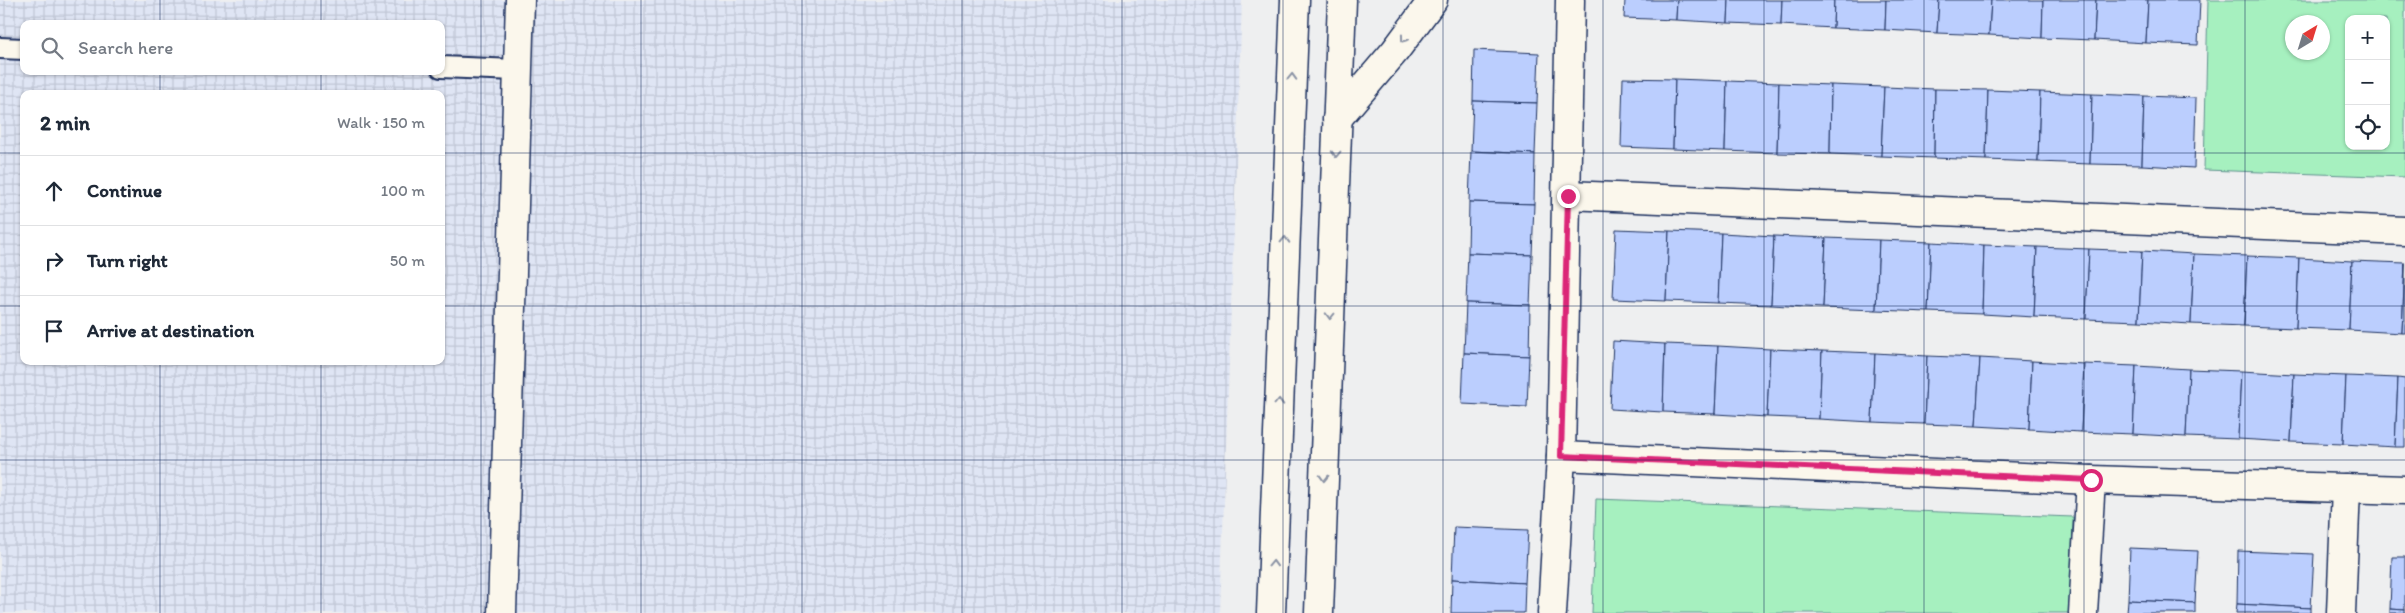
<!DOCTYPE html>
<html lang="en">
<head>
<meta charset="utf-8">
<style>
  body { margin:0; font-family:Itim,sans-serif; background:#f2f2f3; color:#1f2937 }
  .controls { position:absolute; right:15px; top:15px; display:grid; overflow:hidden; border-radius:10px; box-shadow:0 1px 4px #0004 }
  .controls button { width:45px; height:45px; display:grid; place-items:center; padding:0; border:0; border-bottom:1px solid #e0e1e3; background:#fff; color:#1f2937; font:25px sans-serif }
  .compass { position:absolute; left:2285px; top:15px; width:45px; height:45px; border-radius:50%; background:#fff; box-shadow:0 1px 4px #0004; rotate:38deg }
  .stop { position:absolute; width:15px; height:15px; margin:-11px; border:4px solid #db2777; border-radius:50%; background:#fff }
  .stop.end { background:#db2777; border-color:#fff; box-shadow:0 1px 5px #0008 }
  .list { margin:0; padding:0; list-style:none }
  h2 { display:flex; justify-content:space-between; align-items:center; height:65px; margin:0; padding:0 20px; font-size:21px }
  h2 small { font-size:16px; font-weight:400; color:#747a83 }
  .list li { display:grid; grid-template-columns:32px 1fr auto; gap:15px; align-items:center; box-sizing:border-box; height:70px; padding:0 20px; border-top:1px solid #e0e1e3 }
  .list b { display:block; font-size:19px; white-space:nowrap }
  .list em { font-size:16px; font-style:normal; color:#747a83 }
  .icon { flex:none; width:28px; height:28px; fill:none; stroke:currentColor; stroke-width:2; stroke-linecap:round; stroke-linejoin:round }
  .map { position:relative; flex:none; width:2405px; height:613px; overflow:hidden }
  .search { position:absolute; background:#fff; box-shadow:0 1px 4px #0004; left:20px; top:20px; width:425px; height:55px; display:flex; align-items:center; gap:12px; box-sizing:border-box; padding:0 18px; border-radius:10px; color:#747a83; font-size:19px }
  .panel { position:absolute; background:#fff; box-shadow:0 1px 4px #0004; left:20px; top:90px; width:425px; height:275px; border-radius:10px }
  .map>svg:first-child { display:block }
  .industrial { fill:url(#industrial-grid); fill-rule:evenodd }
  .park { fill:#a6f0bf; stroke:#60908e; fill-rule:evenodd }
  .building { fill:#bbcefe; stroke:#1b2f5e }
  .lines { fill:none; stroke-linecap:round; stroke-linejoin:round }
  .lane-casing { stroke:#1b2f5e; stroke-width:24 }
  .street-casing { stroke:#1b2f5e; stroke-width:31 }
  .secondary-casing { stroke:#1b2f5e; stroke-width:31 }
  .lane { stroke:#fbf7ec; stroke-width:20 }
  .street { stroke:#fbf7ec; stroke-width:28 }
  .secondary { stroke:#fbf7ec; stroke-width:28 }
  .oneway { stroke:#8b93a5 }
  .route { stroke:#db2777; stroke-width:6 }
  .grid { fill:none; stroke:#1b2f5e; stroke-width:1; stroke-opacity:0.55 }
</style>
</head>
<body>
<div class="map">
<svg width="2405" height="613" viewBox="0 0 2405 613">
  <defs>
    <pattern id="industrial-grid" width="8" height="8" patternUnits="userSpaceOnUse" patternTransform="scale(1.25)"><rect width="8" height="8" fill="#dfe5f4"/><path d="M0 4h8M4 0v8" fill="none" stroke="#bfc5d4"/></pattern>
  </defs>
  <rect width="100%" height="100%" fill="#eeeff0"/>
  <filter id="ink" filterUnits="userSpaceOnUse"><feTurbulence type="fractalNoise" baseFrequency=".02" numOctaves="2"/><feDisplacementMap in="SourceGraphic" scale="10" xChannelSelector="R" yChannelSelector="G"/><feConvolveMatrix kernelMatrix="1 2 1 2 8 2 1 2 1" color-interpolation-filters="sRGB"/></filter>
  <g filter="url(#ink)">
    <path class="industrial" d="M0 0H1242L1220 613H0ZM24 24H441V71H24ZM24 94H441V361H24Z"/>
    <g class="park">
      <path d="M2208 0H2405V177L2204 170ZM2349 19H2386V146H2349ZM2292 22H2322V52H2292Z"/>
      <path d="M1596 499 2073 517 2070 613H1592Z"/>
    </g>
    <g class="building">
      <path d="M1625 0H1677L1676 20 1624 18Z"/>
      <path d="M1677 0H1729L1728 23 1676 20Z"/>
      <path d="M1729 0H1782L1781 25 1728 23Z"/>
      <path d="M1782 0H1834L1833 28 1781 25Z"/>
      <path d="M1834 0H1886L1885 30 1833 28Z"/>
      <path d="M1886 0H1939L1937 33 1885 30Z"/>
      <path d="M1939 0H1991L1989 35 1937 33Z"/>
      <path d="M1991 0H2043L2042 38 1989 35Z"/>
      <path d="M2043 0H2096L2094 40 2042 38Z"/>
      <path d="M2096 0H2148L2146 43 2094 40Z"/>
      <path d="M2148 0H2200L2198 45 2146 43Z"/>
      <path d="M1474 50 1539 53 1537 103 1473 101Z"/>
      <path d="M1623 78 1675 79 1673 149 1621 147Z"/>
      <path d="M1675 79 1727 81 1725 151 1673 149Z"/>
      <path d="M1727 81 1779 83 1777 153 1725 151Z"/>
      <path d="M1779 83 1831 85 1830 154 1777 153Z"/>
      <path d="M1831 85 1884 87 1881 156 1830 154Z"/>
      <path d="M1884 87 1935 89 1934 158 1881 156Z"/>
      <path d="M1935 89 1988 90 1986 160 1934 158Z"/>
      <path d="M1988 90 2040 92 2038 162 1986 160Z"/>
      <path d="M2040 92 2092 94 2090 164 2038 162Z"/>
      <path d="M2092 94 2144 96 2142 165 2090 164Z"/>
      <path d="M2144 96 2196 98 2194 168 2142 165Z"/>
      <path d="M1473 101 1537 103 1535 154 1471 151Z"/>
      <path d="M1471 151 1535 154 1534 204 1469 202Z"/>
      <path d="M1469 202 1534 204 1532 255 1468 253Z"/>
      <path d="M1616 229 1669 231 1666 301 1613 299Z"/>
      <path d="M1669 231 1721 233 1718 303 1666 301Z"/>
      <path d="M1721 233 1774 236 1771 305 1718 303Z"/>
      <path d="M1774 236 1826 238 1823 308 1771 305Z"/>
      <path d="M1826 238 1879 240 1876 310 1823 308Z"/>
      <path d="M1879 240 1931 242 1928 312 1876 310Z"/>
      <path d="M1931 242 1984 245 1982 314 1928 312Z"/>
      <path d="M1984 245 2037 247 2034 317 1982 314Z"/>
      <path d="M2037 247 2089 249 2086 319 2034 317Z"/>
      <path d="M2089 249 2142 251 2139 321 2086 319Z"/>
      <path d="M2142 251 2194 254 2191 324 2139 321Z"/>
      <path d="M1468 253 1532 255 1530 305 1466 303Z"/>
      <path d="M2194 254 2247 256 2244 326 2191 324Z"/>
      <path d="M2247 256 2299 258 2296 328 2244 326Z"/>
      <path d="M2299 258 2352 261 2349 330 2296 328Z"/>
      <path d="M2352 261 2405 263 2402 333 2349 330Z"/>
      <path d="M2405 263V333H2402Z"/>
      <path d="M1466 303 1530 305 1529 356 1464 353Z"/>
      <path d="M1613 341 1665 344 1663 412 1610 409Z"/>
      <path d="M1665 344 1718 346 1715 414 1663 412Z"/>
      <path d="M1718 346 1770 349 1767 417 1715 414Z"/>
      <path d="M1770 349 1822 351 1819 419 1767 417Z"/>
      <path d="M1822 351 1875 353 1872 422 1819 419Z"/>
      <path d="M1464 353 1529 356 1527 407 1462 404Z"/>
      <path d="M1875 353 1927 356 1924 424 1872 422Z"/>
      <path d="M1927 356 1980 358 1976 426 1924 424Z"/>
      <path d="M1980 358 2032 361 2029 429 1976 426Z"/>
      <path d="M2032 361 2084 364 2081 432 2029 429Z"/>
      <path d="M2084 364 2136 366 2133 434 2081 432Z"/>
      <path d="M2136 366 2189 369 2186 437 2133 434Z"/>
      <path d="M2189 369 2241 371 2238 439 2186 437Z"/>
      <path d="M2241 371 2294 374 2291 442 2238 439Z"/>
      <path d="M2294 374 2346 376 2343 444 2291 442Z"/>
      <path d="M2346 376 2398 378 2395 447 2343 444Z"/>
      <path d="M2398 378 2405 379V447H2395Z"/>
      <path d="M1454 527 1528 530 1525 583 1452 579Z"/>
      <path d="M2130 548 2198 551 2195 603 2128 600Z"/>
      <path d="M2238 551 2314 554 2311 608 2237 604Z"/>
      <path d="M2392 557H2405V610L2390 609Z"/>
      <path d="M1452 579 1525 583 1524 613H1451Z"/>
      <path d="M2128 600 2195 603V613H2127Z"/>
      <path d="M2237 604 2311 608V613H2236Z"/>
      <path d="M2390 609 2405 610V613H2390Z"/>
    </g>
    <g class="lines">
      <g class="lane-casing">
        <g id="lane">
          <path d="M0 48 24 49"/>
          <path d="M441 67 518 70"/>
        </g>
      </g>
      <g class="street-casing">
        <g id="street">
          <path d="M1568 195 2405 231"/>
          <path d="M1561 456 2091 480 2405 490"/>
          <path d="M502 613 520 0"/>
          <path d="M1552 613 1561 456 1570 0"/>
          <path d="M2083 613 2091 480"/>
          <path d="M2341 613 2346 488"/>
        </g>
      </g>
      <g class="secondary-casing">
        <g id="secondary">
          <path d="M1337 119 1395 51 1433 0"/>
          <path d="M1271 613 1295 0"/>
          <path d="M1319 613 1342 0"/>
        </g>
      </g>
      <use href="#lane" class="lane"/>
      <use href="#street" class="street"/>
      <use href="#secondary" class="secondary"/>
    </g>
    <defs><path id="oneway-chevron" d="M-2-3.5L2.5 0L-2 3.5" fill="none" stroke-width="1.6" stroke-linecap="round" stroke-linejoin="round" transform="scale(1.25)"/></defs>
    <g class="oneway">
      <use href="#oneway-chevron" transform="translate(1404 39) rotate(126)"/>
      <use href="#oneway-chevron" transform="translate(1292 77) rotate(-88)"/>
      <use href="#oneway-chevron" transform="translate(1336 154) rotate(92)"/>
      <use href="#oneway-chevron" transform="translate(1285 240) rotate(-88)"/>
      <use href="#oneway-chevron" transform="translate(1330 316) rotate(92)"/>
      <use href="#oneway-chevron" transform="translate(1279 402) rotate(-88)"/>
      <use href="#oneway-chevron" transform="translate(1324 478) rotate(92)"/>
      <use href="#oneway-chevron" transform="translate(1273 564) rotate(-88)"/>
    </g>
  </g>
  <g class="lines" filter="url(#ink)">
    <path class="route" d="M1568 196 1561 456 2091 480"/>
  </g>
  <path class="grid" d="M160 0V24M321 0V24M481 0V613M641 0V613M802 0V613M962 0V613M1122 0V613M1283 0V613M1443 0V613M1603 0V613M1764 0V613M1924 0V613M2084 0V613M2245 0V613M160 71V94M321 71V94M0 153H24M441 153H2405M0 306H24M441 306H2405M160 361V613M321 361V613M0 460H2405"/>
</svg>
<div class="controls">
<button>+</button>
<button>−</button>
<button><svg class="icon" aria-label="locate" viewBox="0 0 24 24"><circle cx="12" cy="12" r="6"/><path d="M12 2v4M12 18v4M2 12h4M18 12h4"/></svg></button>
</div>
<svg class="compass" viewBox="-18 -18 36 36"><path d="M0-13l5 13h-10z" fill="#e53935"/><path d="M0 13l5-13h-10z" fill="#747a83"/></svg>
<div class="stop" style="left:2091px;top:480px"></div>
<div class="stop end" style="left:1568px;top:196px"></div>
<div class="search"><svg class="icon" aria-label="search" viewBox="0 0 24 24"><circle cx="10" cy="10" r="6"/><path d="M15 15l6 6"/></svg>Search here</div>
<section class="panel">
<h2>2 min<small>Walk · 150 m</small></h2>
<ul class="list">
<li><svg class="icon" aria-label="ahead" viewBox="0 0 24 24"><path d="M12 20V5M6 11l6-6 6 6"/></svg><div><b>Continue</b></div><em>100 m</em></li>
<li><svg class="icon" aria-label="right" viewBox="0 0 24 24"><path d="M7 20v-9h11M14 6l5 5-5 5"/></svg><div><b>Turn right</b></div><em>50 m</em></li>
<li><svg class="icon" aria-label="arrive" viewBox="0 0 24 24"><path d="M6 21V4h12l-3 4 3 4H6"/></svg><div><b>Arrive at destination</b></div></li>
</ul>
</section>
</div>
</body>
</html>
